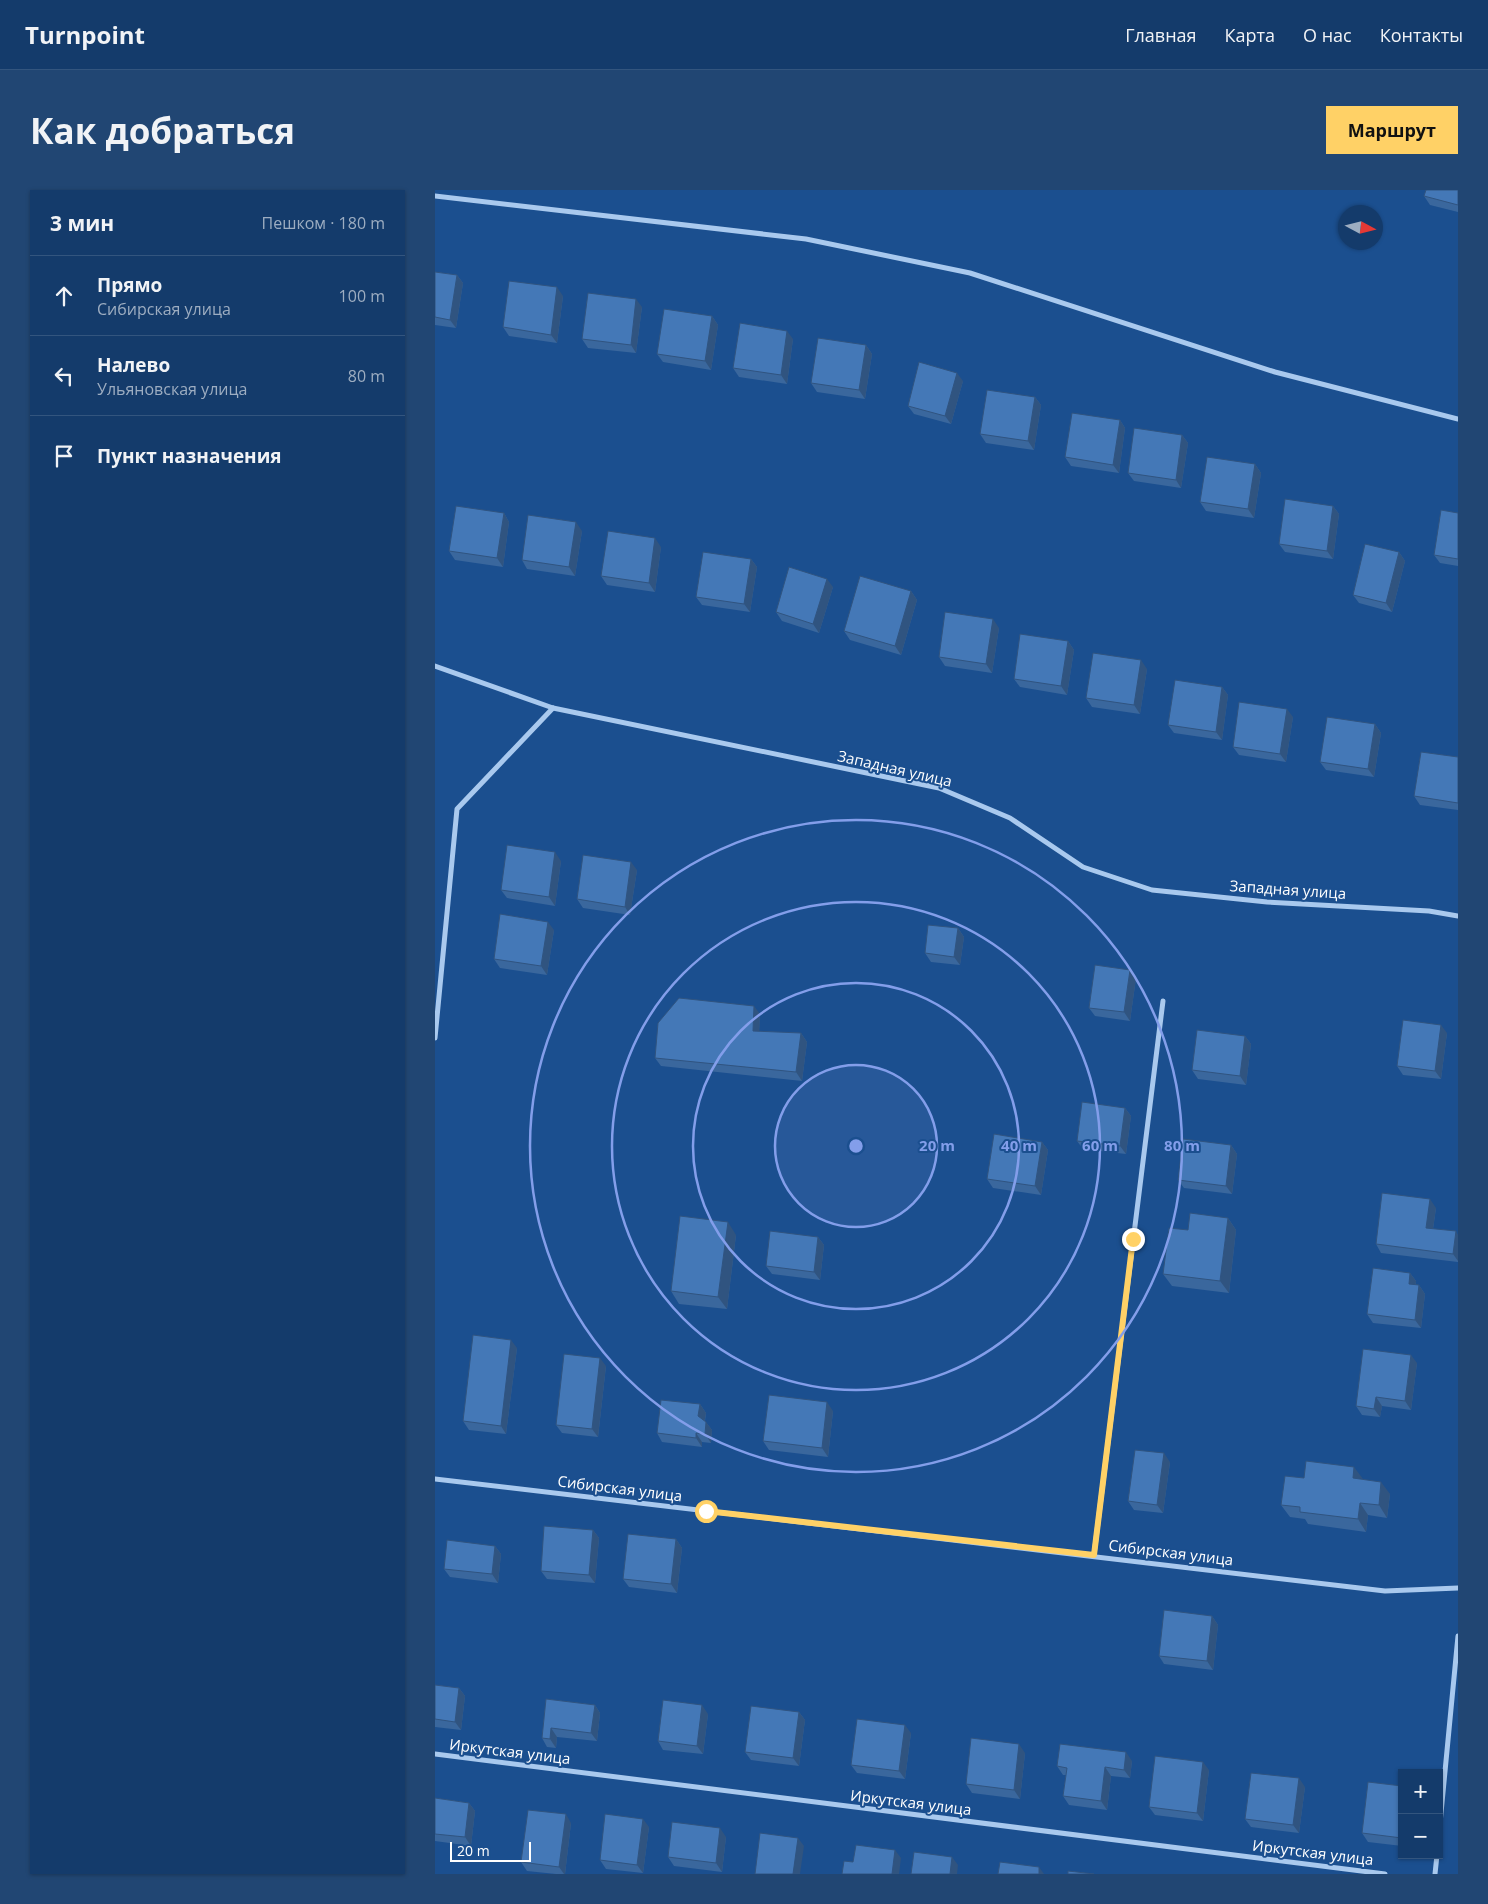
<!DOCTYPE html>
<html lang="ru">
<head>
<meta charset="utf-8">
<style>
  body { margin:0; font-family:"Open Sans",sans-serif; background:#214673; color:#f1f3f6 }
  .controls { position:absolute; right:15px; bottom:15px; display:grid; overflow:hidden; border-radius:0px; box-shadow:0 1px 4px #0004 }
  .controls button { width:45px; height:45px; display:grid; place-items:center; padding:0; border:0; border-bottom:1px solid #33557e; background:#143b6b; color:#f1f3f6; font:25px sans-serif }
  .compass { position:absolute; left:903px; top:15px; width:45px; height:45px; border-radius:50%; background:#143b6b; box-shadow:0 1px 4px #0004; rotate:97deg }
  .scale { position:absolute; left:15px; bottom:12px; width:81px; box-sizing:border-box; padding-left:5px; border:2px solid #fff; border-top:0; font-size:14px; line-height:18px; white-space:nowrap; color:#fff; -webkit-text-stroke:4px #1b4f8f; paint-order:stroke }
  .stop { position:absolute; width:15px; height:15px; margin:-11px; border:4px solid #ffd166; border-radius:50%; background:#fff }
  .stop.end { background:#ffd166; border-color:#fff; box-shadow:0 1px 5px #0008 }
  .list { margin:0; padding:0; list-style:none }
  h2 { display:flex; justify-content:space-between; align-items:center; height:65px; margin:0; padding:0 20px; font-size:21px }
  h2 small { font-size:16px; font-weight:400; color:#9dadc1 }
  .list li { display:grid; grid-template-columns:32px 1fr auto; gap:15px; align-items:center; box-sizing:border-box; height:80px; padding:0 20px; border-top:1px solid #33557e }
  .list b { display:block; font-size:19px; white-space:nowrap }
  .list p { margin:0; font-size:16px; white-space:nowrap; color:#9dadc1 }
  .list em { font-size:16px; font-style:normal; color:#9dadc1 }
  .icon { flex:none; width:28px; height:28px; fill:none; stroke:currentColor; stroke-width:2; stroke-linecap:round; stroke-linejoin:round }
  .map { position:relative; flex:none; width:1023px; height:1684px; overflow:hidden; border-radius:0px }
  header { display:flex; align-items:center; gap:30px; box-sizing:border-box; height:70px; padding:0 25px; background:#143b6b; border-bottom:1px solid #33557e }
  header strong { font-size:24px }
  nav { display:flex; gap:28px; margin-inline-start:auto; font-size:18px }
  .intro { display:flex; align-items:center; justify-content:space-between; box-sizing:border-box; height:120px; padding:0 30px }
  h1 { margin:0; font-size:35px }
  .button { padding:12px 22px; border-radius:0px; background:#ffd166; color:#111; font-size:18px; font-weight:700 }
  main { display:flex; gap:30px; padding:0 30px }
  aside { flex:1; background:#143b6b; border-radius:0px; box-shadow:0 1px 4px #0004 }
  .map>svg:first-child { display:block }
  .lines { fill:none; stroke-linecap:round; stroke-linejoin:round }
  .minor { stroke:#a9c9ee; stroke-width:5 }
  .wall { fill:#3a679d }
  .shaded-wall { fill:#305480 }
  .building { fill:#4478b7; stroke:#305480 }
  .route { stroke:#ffd166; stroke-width:6 }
  .ring { fill:none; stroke:#839eea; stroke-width:2.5 }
  .labels { text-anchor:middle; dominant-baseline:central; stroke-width:4; stroke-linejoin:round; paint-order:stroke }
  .street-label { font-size:15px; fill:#fff; stroke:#1b4f8f }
  .centre { fill:#839eea; stroke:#1b4f8f; stroke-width:2.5 }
  .ring-label { font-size:15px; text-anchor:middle; font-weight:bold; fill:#839eea; stroke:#1b4f8f; stroke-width:4; stroke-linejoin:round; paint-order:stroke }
</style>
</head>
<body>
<header>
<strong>Turnpoint</strong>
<nav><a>Главная</a><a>Карта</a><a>О нас</a><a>Контакты</a></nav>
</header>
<div class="intro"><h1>Как добраться</h1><a class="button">Маршрут</a></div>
<main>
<aside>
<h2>3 мин<small>Пешком · 180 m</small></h2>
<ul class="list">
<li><svg class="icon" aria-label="ahead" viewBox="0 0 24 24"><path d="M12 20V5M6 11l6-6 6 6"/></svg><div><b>Прямо</b><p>Сибирская улица</p></div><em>100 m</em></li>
<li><svg class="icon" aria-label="left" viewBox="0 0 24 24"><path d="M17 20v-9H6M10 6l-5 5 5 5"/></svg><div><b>Налево</b><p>Ульяновская улица</p></div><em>80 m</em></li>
<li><svg class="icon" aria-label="arrive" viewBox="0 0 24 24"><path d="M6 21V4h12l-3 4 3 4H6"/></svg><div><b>Пункт назначения</b></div></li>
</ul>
</aside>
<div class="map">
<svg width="1023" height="1684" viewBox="0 0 1023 1684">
  <rect width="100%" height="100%" fill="#1b4f8f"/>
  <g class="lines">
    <g class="minor">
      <path d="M0 6 371 49 535 83 840 182 1023 229"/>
      <path d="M0 476 118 518 504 598 575 628 648 677 717 700 832 712 994 721 1023 726"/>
      <path d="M0 848 22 619 118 518"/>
      <path d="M0 1289 950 1401 1023 1398"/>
      <path d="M659 1365 728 811"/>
      <path d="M0 1564 950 1684"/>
      <path d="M1004 1644 1023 1446"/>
      <path d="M1000 1684 1002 1665"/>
    </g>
  </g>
  <g class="wall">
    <path d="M1023 0V22L995 15 989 6Z"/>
    <path d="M0 82 22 85 28 93 21 138 0 135Z"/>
    <path d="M128 106 122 153 74 146 68 137Z"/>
    <path d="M207 117 201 163 153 158 147 149Z"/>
    <path d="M277 126 283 135 276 180 228 172 222 164Z"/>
    <path d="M358 149 352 194 304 187 298 178Z"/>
    <path d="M431 155 437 164 430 209 382 202 376 193Z"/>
    <path d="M528 191 516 234 479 224 473 216Z"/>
    <path d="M600 207 606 215 599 260 551 253 545 244Z"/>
    <path d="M685 230 690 238 684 283 636 276 630 267Z"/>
    <path d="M747 245 753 253 746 298 699 291 693 283Z"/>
    <path d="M820 274 826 283 819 328 771 321 765 312Z"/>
    <path d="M898 316 904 324 898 369 850 362 844 354Z"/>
    <path d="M69 323 74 332 68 377 20 370 14 361Z"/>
    <path d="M1023 323V376L1005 373 999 365Z"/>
    <path d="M147 341 140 386 92 379 87 370Z"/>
    <path d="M226 357 220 402 172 395 166 386Z"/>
    <path d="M964 362 970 371 957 422 924 413 918 405Z"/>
    <path d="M316 369 322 377 315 422 267 415 261 407Z"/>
    <path d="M398 397 384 443 347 431 341 422Z"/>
    <path d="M476 401 482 410 466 465 415 450 409 441Z"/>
    <path d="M564 438 557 483 510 476 504 467Z"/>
    <path d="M633 451 639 460 632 505 585 497 579 489Z"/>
    <path d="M712 479 705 524 657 517 651 508Z"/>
    <path d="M787 497 793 505 787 550 739 543 733 535Z"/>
    <path d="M858 527 851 572 804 565 798 557Z"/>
    <path d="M940 534 946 543 939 587 891 580 885 572Z"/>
    <path d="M1023 567V620L985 615 979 606Z"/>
    <path d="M126 671 120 716 72 708 66 700Z"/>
    <path d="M202 680 195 725 148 718 142 709Z"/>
    <path d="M523 738 529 747 525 775 496 772 490 763Z"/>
    <path d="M119 740 112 785 65 778 59 769Z"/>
    <path d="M695 780 701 788 695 831 660 826 654 818Z"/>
    <path d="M325 824 324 841 366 843 372 852 367 891 226 876 220 868Z"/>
    <path d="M1012 843 1006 889 968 885 962 876Z"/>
    <path d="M810 846 816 854 811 895 763 889 757 880Z"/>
    <path d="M690 918 696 926 691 964 648 959 642 951Z"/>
    <path d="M607 952 613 960 606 1005 558 998 552 989Z"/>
    <path d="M796 955 802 964 797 1004 749 998 743 990Z"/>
    <path d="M1001 1018 998 1039 1023 1045V1072L946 1063 941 1054Z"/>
    <path d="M793 1028 801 1040 794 1103 737 1096 728 1084 753 1040Z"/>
    <path d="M301 1045 292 1119 244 1114 236 1101Z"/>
    <path d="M383 1047 389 1055 385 1090 337 1084 331 1076Z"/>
    <path d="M975 1083 981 1091V1095H984L990 1104 986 1138 938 1133 932 1124Z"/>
    <path d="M82 1158 71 1244 34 1240 28 1231Z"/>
    <path d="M982 1173 976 1220 947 1216 945 1227 927 1225 921 1216Z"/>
    <path d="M171 1176 163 1247 127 1243 121 1235Z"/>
    <path d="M265 1214 271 1223 270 1231 277 1240 276 1253 267 1252V1257L227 1252 222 1243Z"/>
    <path d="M398 1221 393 1267 334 1260 328 1251Z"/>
    <path d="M735 1272 728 1323 699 1320 693 1311Z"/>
    <path d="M869 1288 928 1289 955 1304 952 1328 933 1325 931 1342 873 1334 870 1329 855 1327 846 1315Z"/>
    <path d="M158 1340 164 1348 160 1393 112 1389 106 1381Z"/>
    <path d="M241 1349 247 1358 242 1403 194 1397 188 1389Z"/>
    <path d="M60 1356 66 1364 63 1393 15 1387 9 1379Z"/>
    <path d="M777 1426 783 1435 778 1480 729 1474 724 1466Z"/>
    <path d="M0 1495 24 1498 30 1506 26 1540 0 1537Z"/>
    <path d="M111 1509 160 1515 165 1523 162 1551 122 1547 121 1558 112 1557 107 1548Z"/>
    <path d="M364 1522 370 1530 364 1576 316 1570 310 1562Z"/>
    <path d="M273 1524 268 1564 228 1560 223 1551Z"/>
    <path d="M476 1543 470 1589 422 1583 416 1575Z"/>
    <path d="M590 1563 585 1609 537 1603 531 1594Z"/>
    <path d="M697 1571 695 1588 676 1586 672 1620 634 1615 628 1606 631 1585H628L622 1576Z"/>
    <path d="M774 1580 768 1631 720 1625 714 1617Z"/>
    <path d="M967 1596V1656L933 1652 927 1643Z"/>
    <path d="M870 1597 864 1643 816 1637 810 1629Z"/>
    <path d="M0 1608 34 1613 40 1621 36 1656 0 1651Z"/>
    <path d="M136 1633 130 1684H121L92 1681 86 1672Z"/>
    <path d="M214 1637 208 1683 171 1679 165 1670Z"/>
    <path d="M291 1647 287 1682 239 1676 233 1667Z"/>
  </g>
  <g class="shaded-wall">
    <path d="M22 85 28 93 21 138 15 130Z"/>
    <path d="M122 97 128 106 122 153 116 145Z"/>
    <path d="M201 109 207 117 201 163 196 155Z"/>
    <path d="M277 126 283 135 276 180 270 171Z"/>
    <path d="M352 141 358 149 352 194 346 185Z"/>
    <path d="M431 155 437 164 430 209 424 200Z"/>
    <path d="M522 183 528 191 516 234 510 226Z"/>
    <path d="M600 207 606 215 599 260 593 251Z"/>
    <path d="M685 230 690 238 684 283 678 275Z"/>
    <path d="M747 245 753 253 746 298 741 290Z"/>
    <path d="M820 274 826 283 819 328 813 319Z"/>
    <path d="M898 316 904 324 898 369 892 361Z"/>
    <path d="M69 323 74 332 68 377 62 368Z"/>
    <path d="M141 332 147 341 140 386 134 377Z"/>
    <path d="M220 348 226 357 220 402 214 393Z"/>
    <path d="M964 362 970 371 957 422 951 413Z"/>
    <path d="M316 369 322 377 315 422 309 414Z"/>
    <path d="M392 389 398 397 384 443 378 434Z"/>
    <path d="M476 401 482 410 466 465 460 456Z"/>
    <path d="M558 429 564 438 557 483 551 474Z"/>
    <path d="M633 451 639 460 632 505 626 496Z"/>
    <path d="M706 470 712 479 705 524 699 515Z"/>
    <path d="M787 497 793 505 787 550 781 542Z"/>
    <path d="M852 519 858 527 851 572 845 564Z"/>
    <path d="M940 534 946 543 939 587 933 579Z"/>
    <path d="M120 662 126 671 120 716 114 707Z"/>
    <path d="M196 672 202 680 195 725 190 717Z"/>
    <path d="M113 732 119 740 112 785 106 776Z"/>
    <path d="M523 738 529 747 525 775 519 767Z"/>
    <path d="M695 780 701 788 695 831 689 822Z"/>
    <path d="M319 816 325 824 324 849 318 841Z"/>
    <path d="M1006 835 1012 843 1006 889 1000 881Z"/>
    <path d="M366 843 372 852 367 891 361 882Z"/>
    <path d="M810 846 816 854 811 895 805 886Z"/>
    <path d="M690 918 696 926 691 964 685 956Z"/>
    <path d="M607 952 613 960 606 1005 600 996Z"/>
    <path d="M796 955 802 964 797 1004 791 996Z"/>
    <path d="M995 1009 1001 1018 997 1046 991 1038Z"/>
    <path d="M793 1028 801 1040 794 1103 785 1091Z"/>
    <path d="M293 1032 301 1045 292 1119 283 1107Z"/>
    <path d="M1021 1041 1023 1045V1071L1018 1064Z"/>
    <path d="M383 1047 389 1055 385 1090 379 1082Z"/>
    <path d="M975 1083 981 1091 980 1102 974 1094Z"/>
    <path d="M984 1095 990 1104 986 1138 980 1130Z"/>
    <path d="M76 1150 82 1158 71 1244 66 1236Z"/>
    <path d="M976 1165 982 1173 976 1220 970 1211Z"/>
    <path d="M165 1168 171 1176 163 1247 157 1239Z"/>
    <path d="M941 1207 947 1216 945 1227 939 1219Z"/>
    <path d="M392 1212 398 1221 393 1267 387 1258Z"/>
    <path d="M265 1214 271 1223 269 1234 263 1226Z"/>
    <path d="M271 1232 277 1240 276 1253 270 1244Z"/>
    <path d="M261 1243 267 1252V1257L261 1248Z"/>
    <path d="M729 1263 735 1272 728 1323 722 1315Z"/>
    <path d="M919 1277 928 1289 918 1288Z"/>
    <path d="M946 1292 955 1304 952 1328 944 1315Z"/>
    <path d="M925 1313 933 1325 931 1342 923 1329Z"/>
    <path d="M158 1340 164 1348 160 1393 154 1385Z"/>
    <path d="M241 1349 247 1358 242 1403 236 1394Z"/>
    <path d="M60 1356 66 1364 63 1393 57 1384Z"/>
    <path d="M777 1426 783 1435 778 1480 772 1471Z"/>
    <path d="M24 1498 30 1506 26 1540 20 1532Z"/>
    <path d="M160 1515 165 1523 162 1551 156 1543Z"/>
    <path d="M267 1515 273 1524 268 1564 262 1556Z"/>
    <path d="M364 1522 370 1530 364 1576 358 1568Z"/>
    <path d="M470 1535 476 1543 470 1589 464 1581Z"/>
    <path d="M116 1538 122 1547 121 1558 115 1549Z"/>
    <path d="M584 1554 590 1563 585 1609 579 1600Z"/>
    <path d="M691 1562 697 1571 695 1588 689 1580Z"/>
    <path d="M768 1572 774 1580 768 1631 762 1623Z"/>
    <path d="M670 1577 676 1586 672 1620 666 1611Z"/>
    <path d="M864 1588 870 1597 864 1643 858 1635Z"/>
    <path d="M34 1613 40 1621 36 1656 30 1647Z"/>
    <path d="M131 1624 136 1633 130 1684H129L124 1677Z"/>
    <path d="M208 1629 214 1637 208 1683 202 1675Z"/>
    <path d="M285 1638 291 1647 287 1682 281 1673Z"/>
    <path d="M363 1648 369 1656 365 1684H358Z"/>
    <path d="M460 1660 466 1668 464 1684H457Z"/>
    <path d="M517 1667 523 1675 522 1684H515Z"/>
    <path d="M604 1677 609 1684H604Z"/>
  </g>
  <g class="building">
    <path d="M991 0H1023V15L989 6Z"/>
    <path d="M0 82 22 85 15 130 0 127Z"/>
    <path d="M74 91 122 97 116 145 68 137Z"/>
    <path d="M153 103 201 109 196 155 147 149Z"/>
    <path d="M229 119 277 126 270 171 222 164Z"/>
    <path d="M305 133 352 141 346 185 298 178Z"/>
    <path d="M383 148 431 155 424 200 376 193Z"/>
    <path d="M484 172 522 183 510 226 473 216Z"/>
    <path d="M552 200 600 207 593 251 545 244Z"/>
    <path d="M637 223 685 230 678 275 630 267Z"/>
    <path d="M699 238 747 245 741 290 693 283Z"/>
    <path d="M772 267 820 274 813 319 765 312Z"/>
    <path d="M850 309 898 316 892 361 844 354Z"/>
    <path d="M21 316 69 323 62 368 14 361Z"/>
    <path d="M1006 320 1023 323V369L999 365Z"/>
    <path d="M93 325 141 332 134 377 87 370Z"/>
    <path d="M173 341 220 348 214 393 166 386Z"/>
    <path d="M930 354 964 362 951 413 918 405Z"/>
    <path d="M268 362 316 369 309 414 261 407Z"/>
    <path d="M354 377 392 389 378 434 341 422Z"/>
    <path d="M425 386 476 401 460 456 409 441Z"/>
    <path d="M510 422 558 429 551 474 504 467Z"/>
    <path d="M585 444 633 451 626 496 579 489Z"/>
    <path d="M658 463 706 470 699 515 651 508Z"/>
    <path d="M740 490 787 497 781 542 733 535Z"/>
    <path d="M804 512 852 519 845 564 798 557Z"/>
    <path d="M892 527 940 534 933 579 885 572Z"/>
    <path d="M986 562 1023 567V613L979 606Z"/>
    <path d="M72 655 120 662 114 707 66 700Z"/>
    <path d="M148 665 196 672 190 717 142 709Z"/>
    <path d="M65 724 113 732 106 776 59 769Z"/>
    <path d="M493 735 523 738 519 767 490 763Z"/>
    <path d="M660 775 695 780 689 822 654 818Z"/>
    <path d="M244 808 319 816 318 841 366 843 361 882 220 868 223 833Z"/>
    <path d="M968 830 1006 835 1000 881 962 876Z"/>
    <path d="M762 840 810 846 805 886 757 880Z"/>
    <path d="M647 912 690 918 685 956 642 951Z"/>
    <path d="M559 944 607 952 600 996 552 989Z"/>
    <path d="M748 949 796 955 791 996 743 990Z"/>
    <path d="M947 1003 995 1009 991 1038 1021 1041 1018 1064 941 1054Z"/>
    <path d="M755 1023 793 1028 785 1091 728 1084 734 1038 753 1040Z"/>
    <path d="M245 1026 293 1032 283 1107 236 1101Z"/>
    <path d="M335 1041 383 1047 379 1082 331 1076Z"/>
    <path d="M938 1078 975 1083 974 1094 984 1095 980 1130 932 1124Z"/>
    <path d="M38 1145 76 1150 66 1236 28 1231Z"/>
    <path d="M928 1159 976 1165 970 1211 941 1207 939 1219 921 1216Z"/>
    <path d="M129 1164 165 1168 157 1239 121 1235Z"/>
    <path d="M334 1205 392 1212 387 1258 328 1251Z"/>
    <path d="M226 1210 265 1214 263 1226 271 1232 270 1244 261 1243V1248L222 1243Z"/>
    <path d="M700 1260 729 1263 722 1315 693 1311Z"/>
    <path d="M871 1271 919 1277 918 1288 946 1292 944 1315 925 1313 923 1329 865 1322V1317L846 1315 850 1286 869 1288Z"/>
    <path d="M109 1336 158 1340 154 1385 106 1381Z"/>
    <path d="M193 1344 241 1349 236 1394 188 1389Z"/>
    <path d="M12 1350 60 1356 57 1384 9 1379Z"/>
    <path d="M729 1420 777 1426 772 1471 724 1466Z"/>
    <path d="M0 1495 24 1498 20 1532 0 1529Z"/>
    <path d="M111 1509 160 1515 156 1543 116 1538 115 1549 107 1548Z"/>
    <path d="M228 1510 267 1515 262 1556 223 1551Z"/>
    <path d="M316 1516 364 1522 358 1568 310 1562Z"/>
    <path d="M422 1529 470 1535 464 1581 416 1575Z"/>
    <path d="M536 1548 584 1554 579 1600 531 1594Z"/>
    <path d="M625 1554 691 1562 689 1580 670 1577 666 1611 628 1606 632 1578 622 1576Z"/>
    <path d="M720 1566 768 1572 762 1623 714 1617Z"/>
    <path d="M816 1583 864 1588 858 1635 810 1629Z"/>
    <path d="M933 1592 967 1596V1648L927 1643Z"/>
    <path d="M0 1608 34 1613 30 1647 0 1644Z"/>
    <path d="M93 1620 131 1624 124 1677 86 1672Z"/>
    <path d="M170 1624 208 1629 202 1675 165 1670Z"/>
    <path d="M237 1632 285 1638 281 1673 233 1667Z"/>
    <path d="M325 1643 363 1648 358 1684H320Z"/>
    <path d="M421 1655 460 1660 457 1684H407L409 1671 418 1672Z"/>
    <path d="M479 1662 517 1667 515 1684H476Z"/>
    <path d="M565 1672 604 1677V1684H563Z"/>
    <path d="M633 1681 659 1684H633Z"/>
  </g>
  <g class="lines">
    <path class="route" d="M271 1321 659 1365 698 1049"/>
  </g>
  <circle cx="421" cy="956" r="81" fill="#839eea" fill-opacity=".12"/>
  <g class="ring">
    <circle cx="421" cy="956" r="81"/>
    <circle cx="421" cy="956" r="163"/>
    <circle cx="421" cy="956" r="244"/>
    <circle cx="421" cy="956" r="326"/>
  </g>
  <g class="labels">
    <g class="street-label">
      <text transform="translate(460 578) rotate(13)">Западная улица</text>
      <text transform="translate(853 699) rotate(4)">Западная улица</text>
      <text transform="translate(185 1298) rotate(7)">Сибирская улица</text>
      <text transform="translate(736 1362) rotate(7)">Сибирская улица</text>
      <text transform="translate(75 1561) rotate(7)">Иркутская улица</text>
      <text transform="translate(476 1612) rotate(7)">Иркутская улица</text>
      <text transform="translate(878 1662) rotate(7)">Иркутская улица</text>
    </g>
  </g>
  <circle cx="421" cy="956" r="8" class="centre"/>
  <g class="ring-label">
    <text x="502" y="961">20 m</text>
    <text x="584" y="961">40 m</text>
    <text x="665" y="961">60 m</text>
    <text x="747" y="961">80 m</text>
  </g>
</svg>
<div class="controls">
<button>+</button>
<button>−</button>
</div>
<svg class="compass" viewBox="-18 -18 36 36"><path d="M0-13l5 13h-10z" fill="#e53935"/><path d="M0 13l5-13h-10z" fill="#9dadc1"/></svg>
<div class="scale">20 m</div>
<div class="stop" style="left:271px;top:1321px"></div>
<div class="stop end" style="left:698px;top:1049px"></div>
</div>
</main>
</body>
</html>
